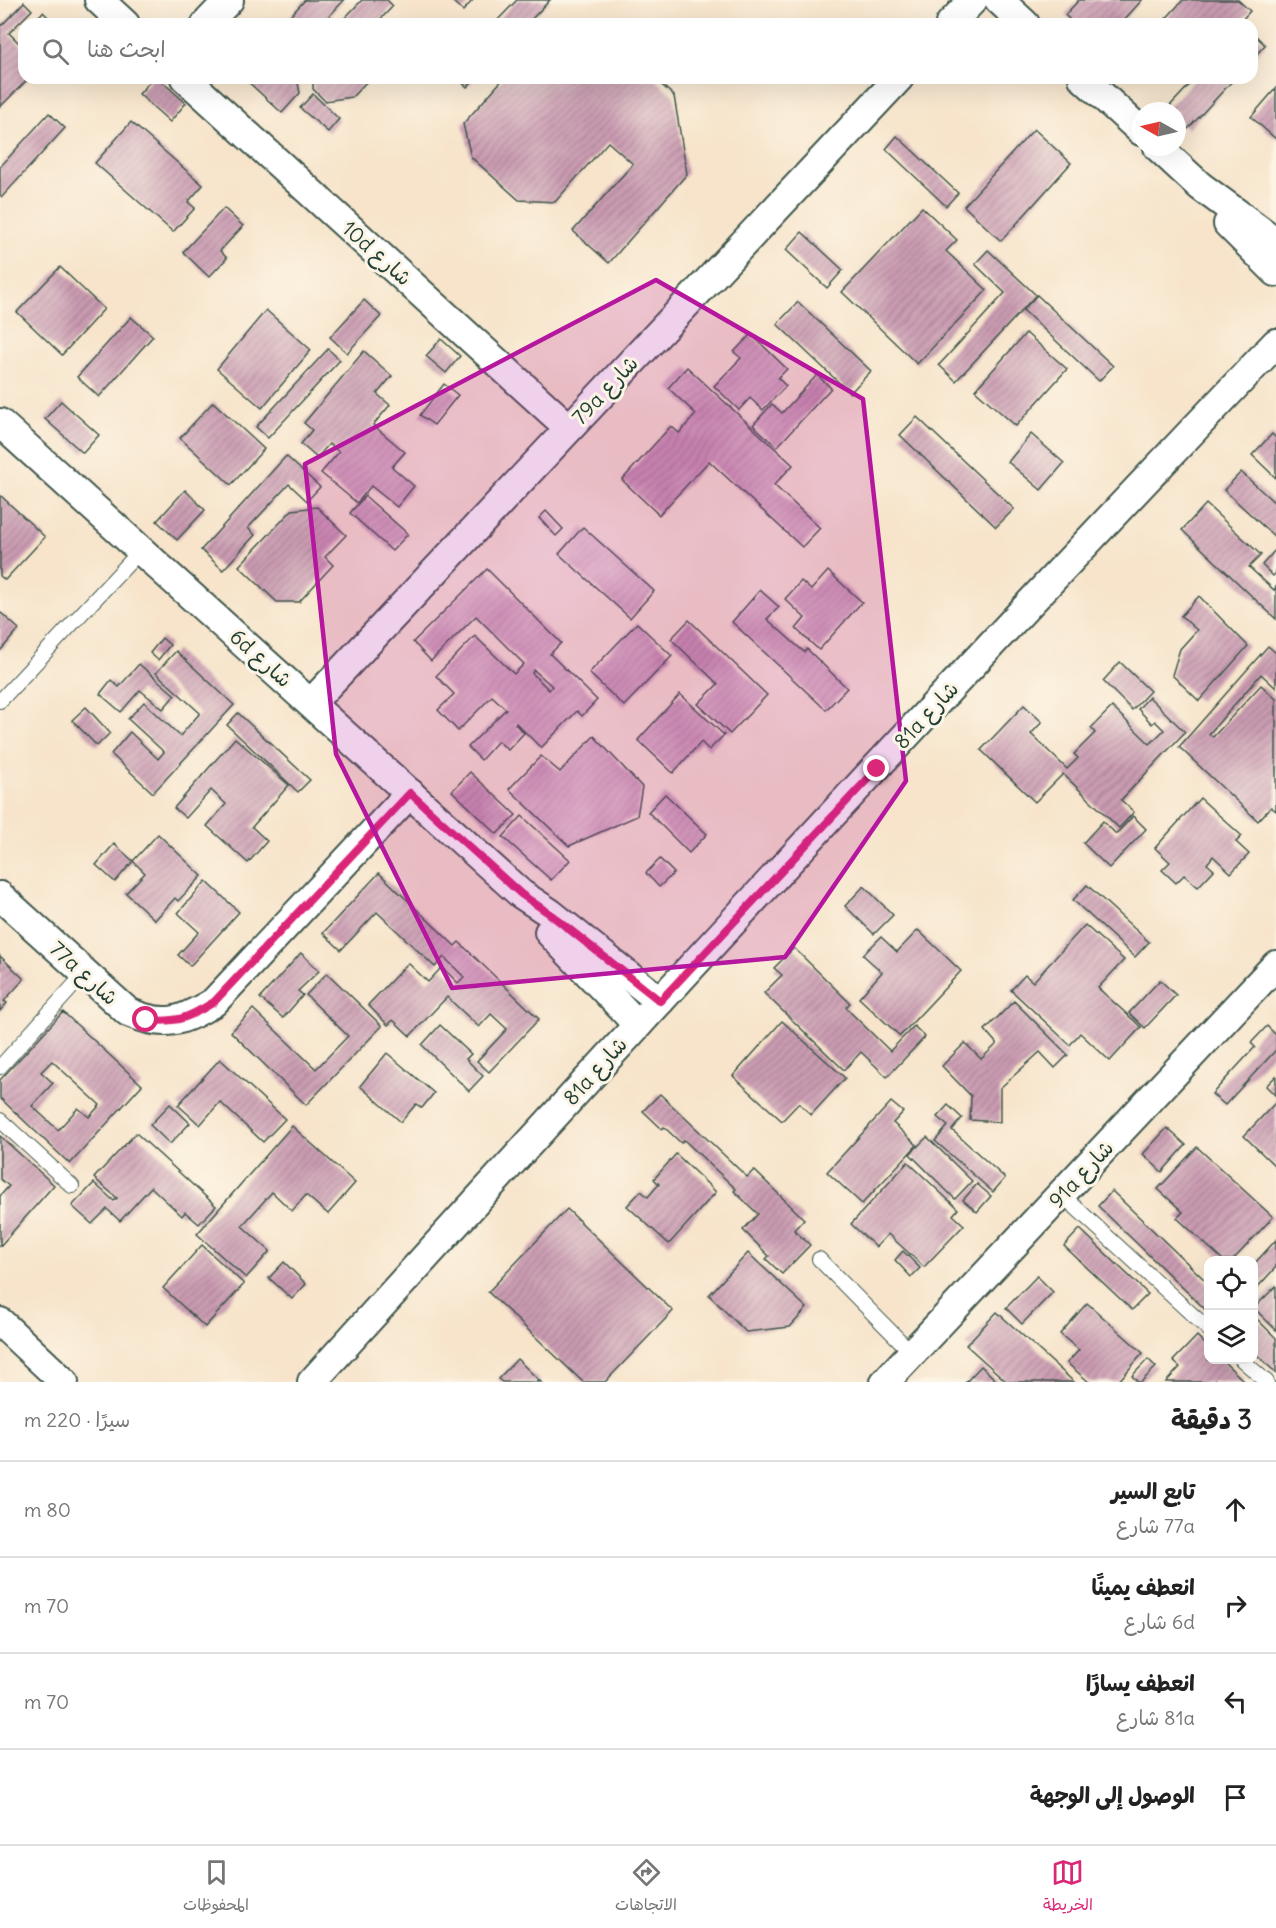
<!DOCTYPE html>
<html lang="ar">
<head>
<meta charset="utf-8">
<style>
  body { margin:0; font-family:Delius,"Playpen Sans Arabic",sans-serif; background:#f2f2f2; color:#222; direction:rtl }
  .controls { position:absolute; right:18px; bottom:18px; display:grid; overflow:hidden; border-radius:12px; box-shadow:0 6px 24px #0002 }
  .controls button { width:54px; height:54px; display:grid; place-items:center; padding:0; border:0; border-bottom:2px solid #e0e0e0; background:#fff; color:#222; font:30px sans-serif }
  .compass { position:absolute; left:1132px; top:102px; width:54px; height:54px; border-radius:50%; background:#fff; box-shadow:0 6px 24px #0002; rotate:278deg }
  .stop { position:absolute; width:18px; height:18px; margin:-14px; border:4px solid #db2777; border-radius:50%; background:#fff }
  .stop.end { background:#db2777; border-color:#fff; box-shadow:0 2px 6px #0008 }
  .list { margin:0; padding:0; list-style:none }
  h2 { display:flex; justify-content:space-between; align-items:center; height:78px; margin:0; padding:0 24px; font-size:26px }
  h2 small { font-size:20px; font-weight:400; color:#767676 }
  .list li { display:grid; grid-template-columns:39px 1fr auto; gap:18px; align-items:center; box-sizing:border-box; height:96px; padding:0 24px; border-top:2px solid #e0e0e0 }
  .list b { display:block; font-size:22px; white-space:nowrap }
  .list p { margin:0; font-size:20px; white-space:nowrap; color:#767676 }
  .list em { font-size:20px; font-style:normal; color:#767676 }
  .icon { flex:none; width:33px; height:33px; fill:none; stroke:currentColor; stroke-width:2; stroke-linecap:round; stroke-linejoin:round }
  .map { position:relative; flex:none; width:1276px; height:1382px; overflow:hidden; direction:ltr }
  .search { position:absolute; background:#fff; box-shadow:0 6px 24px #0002; left:18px; right:18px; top:18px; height:66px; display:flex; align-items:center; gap:15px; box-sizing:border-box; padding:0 21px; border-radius:18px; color:#767676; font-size:22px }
  .sheet { height:462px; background:#fff }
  nav { display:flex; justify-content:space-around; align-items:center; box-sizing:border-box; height:84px; border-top:2px solid #e0e0e0; background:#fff; font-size:16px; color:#767676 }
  nav a { display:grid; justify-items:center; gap:3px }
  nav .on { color:#db2777 }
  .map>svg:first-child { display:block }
  .building { fill:url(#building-hatch); fill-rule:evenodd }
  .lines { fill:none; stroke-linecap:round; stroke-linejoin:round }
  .lane-casing { stroke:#3f564b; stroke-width:16 }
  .street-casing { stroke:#3f564b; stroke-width:32 }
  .lane { stroke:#fff; stroke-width:14 }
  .street { stroke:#fff; stroke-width:28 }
  .route { stroke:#db2777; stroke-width:8 }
  .marked { fill:#b5179e; fill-opacity:0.2; stroke:#b5179e; stroke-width:4.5; stroke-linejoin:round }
  .labels { text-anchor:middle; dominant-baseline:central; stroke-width:6; stroke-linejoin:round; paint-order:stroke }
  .street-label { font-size:21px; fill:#1f3d34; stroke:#fcf5e5 }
</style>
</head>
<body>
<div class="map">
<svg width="1276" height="1382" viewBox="0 0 1276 1382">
  <defs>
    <pattern id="building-hatch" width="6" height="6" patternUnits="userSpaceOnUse" patternTransform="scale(1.5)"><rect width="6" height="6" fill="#cb9bb2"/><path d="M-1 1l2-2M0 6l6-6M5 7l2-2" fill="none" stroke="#a48092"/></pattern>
  </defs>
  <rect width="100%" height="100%" fill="#fcf5e5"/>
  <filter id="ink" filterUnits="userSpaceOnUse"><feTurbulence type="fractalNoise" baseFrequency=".0167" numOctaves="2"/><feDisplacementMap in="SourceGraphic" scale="12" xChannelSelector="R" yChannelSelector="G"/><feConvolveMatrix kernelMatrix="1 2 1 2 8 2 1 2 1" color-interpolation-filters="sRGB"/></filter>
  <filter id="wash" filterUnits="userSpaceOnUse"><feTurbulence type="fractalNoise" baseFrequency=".008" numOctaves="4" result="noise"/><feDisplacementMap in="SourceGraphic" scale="24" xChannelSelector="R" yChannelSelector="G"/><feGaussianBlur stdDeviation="1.35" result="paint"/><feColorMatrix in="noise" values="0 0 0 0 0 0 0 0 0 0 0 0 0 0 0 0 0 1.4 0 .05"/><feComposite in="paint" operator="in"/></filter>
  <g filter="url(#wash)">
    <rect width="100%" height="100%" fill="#f7e4cb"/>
    <g id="blocks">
      <g class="building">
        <path d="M305 0H344L322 24H283Z"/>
        <path d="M362 0H387L393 6 376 24H339Z"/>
        <path d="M451 0H473L463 11Z"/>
        <path d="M517 0H550L527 24H494Z"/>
        <path d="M1079 0H1142L1124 20 1128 24H1074L1065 15Z"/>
        <path d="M1183 0H1238L1250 11 1238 24H1161Z"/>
        <path d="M24 2 32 10 9 33 24 48V78H29L0 107V24L2 25Z"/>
        <path d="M43 12 55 24H31Z"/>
        <path d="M1252 32 1265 45 1252 59Z"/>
        <path d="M153 78H158L186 103 170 122 139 94Z"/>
        <path d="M244 78H297L300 93 282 113Z"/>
        <path d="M313 78H370L352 97 325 101 313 89Z"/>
        <path d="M457 78H476L467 87Z"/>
        <path d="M504 78H654L674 96 687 174 609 263 573 231 633 164 608 142 555 202 519 200 471 157 463 124Z"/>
        <path d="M1196 78H1235L1188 129 1177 119V111H1169L1167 109Z"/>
        <path d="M1276 88V139L1251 117Z"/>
        <path d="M313 94 339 119 328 132 300 108Z"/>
        <path d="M49 113 65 128 2 197 0 195V167Z"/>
        <path d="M131 122 203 185 188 202 195 208 173 232 95 163Z"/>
        <path d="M1034 129 1071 163 1001 241 964 206Z"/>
        <path d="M897 136 958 193 946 206 886 149Z"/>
        <path d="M922 207 957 240 946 251 987 290 917 364 842 292Z"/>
        <path d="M224 208 243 226 220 251 227 258 209 277 183 252Z"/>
        <path d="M802 232 843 270 827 288 786 250Z"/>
        <path d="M988 250 1036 295 956 381 939 365 1005 293 975 264Z"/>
        <path d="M60 267 104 309 62 355 17 312Z"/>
        <path d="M1037 295 1113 366 1099 381 1023 310Z"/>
        <path d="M364 300 381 316 347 353 330 337Z"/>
        <path d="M798 302 871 371 850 393 777 324Z"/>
        <path d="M266 310 311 350 262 408 217 369Z"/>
        <path d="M131 317 153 336 99 397 77 377Z"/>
        <path d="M1026 333 1067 369 1016 426 975 390Z"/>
        <path d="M751 334 787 369 778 378 786 386 763 410 750 398 739 410 714 386 741 358 734 352Z"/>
        <path d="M441 339 460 356 446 373 426 356Z"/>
        <path d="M328 349 340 360 268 438 256 427Z"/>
        <path d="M364 351 392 376 377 394 390 405 373 425 405 452 392 467 414 486 397 507 371 486 357 503 321 473 339 452 329 444 317 458 301 444 312 430 304 423Z"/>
        <path d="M687 367 793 465 774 485 820 528 802 547 709 461 659 515 622 480 671 426 679 433 696 414 668 388Z"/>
        <path d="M817 375 831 388 777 447 753 425 772 404 782 413Z"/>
        <path d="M444 384 458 395 434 425 420 415Z"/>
        <path d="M61 401 99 435 83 453 45 419Z"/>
        <path d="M213 402 264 449 231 485 180 438Z"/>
        <path d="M917 417 1014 509 996 527 900 435Z"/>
        <path d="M1031 434 1064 463 1041 490 1008 462Z"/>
        <path d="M1272 434 1276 438V478L1252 455Z"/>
        <path d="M286 456 320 487 307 501 289 484 248 528 255 535 223 570 201 550Z"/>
        <path d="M1241 472 1276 504V538L1224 490Z"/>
        <path d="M185 490 205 510 177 540 157 521Z"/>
        <path d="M0 495 45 537 5 580 0 576Z"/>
        <path d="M365 496 408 534 392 551 350 513Z"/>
        <path d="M1206 504 1261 555 1249 567 1274 590 1276 587V619L1182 530Z"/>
        <path d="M317 507 346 535 325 557 333 565 299 602H277L239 566 292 510Z"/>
        <path d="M546 511 563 529 556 536 539 518Z"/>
        <path d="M583 527 654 591 630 618 559 554Z"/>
        <path d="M1276 549V573L1273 576 1262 565Z"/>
        <path d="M487 569 561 643 550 654 597 700 582 716 577 711 541 748 516 723 515 724 524 733 508 750 498 741 481 760 468 747 506 709 492 696 458 731 438 710 454 694 436 676 475 636 514 674 524 664 476 616 431 661 413 642ZM534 670 552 686 549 690 532 673Z"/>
        <path d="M828 571 862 602 819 650 796 629 805 618 785 599 801 581 811 590Z"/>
        <path d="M760 590 779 607 767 619 804 652 807 649 847 688 826 710 732 622Z"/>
        <path d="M1199 596 1248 646 1199 701 1172 675 1180 649 1197 630 1181 616Z"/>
        <path d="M0 612 19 629 0 651Z"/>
        <path d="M689 620 767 695 730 734 698 704 718 684 671 639Z"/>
        <path d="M637 623 672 656 624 706 589 673Z"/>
        <path d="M162 638 170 645 158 660 150 653Z"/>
        <path d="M1268 646 1276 653V688L1261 674 1209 734 1213 737 1261 685 1276 699V811L1271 807 1258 821 1179 747Z"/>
        <path d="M176 651 234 705 153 793 111 754 130 732 158 759 164 752 128 719 144 702 180 736 200 713 156 673Z"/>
        <path d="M1120 662 1150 691 1132 710 1103 681Z"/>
        <path d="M139 664 175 695 163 709 140 690 121 712 100 694 111 680 119 687Z"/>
        <path d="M680 694 724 735 709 750 701 742 673 773 638 740Z"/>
        <path d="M1149 697 1185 732 1121 800 1134 812 1119 828 1063 774 1035 802 981 750 1024 705 1042 722 1031 734 1067 769 1078 758 1074 754 1095 733 1091 728 1112 707 1150 744 1164 730 1155 721 1152 724 1138 709Z"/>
        <path d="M86 707 110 733 97 746 72 720Z"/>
        <path d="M238 713 310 780 298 792 227 725Z"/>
        <path d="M594 736 642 787 637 816 569 846 509 789 541 756 560 772Z"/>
        <path d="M235 738 289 785 252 827 267 841 248 863 207 826 226 804 211 790 186 818 174 808Z"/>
        <path d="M470 772 516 815 497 834 452 791Z"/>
        <path d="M665 794 707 834 689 853 648 812Z"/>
        <path d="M1200 798 1242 836 1236 842 1249 854 1231 873 1213 856 1207 864 1214 870 1198 887 1184 875 1176 883 1162 870 1170 862 1155 848Z"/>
        <path d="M522 816 570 860 551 880 503 837Z"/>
        <path d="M1133 816 1146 829 1109 868 1083 843 1103 821 1116 834Z"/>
        <path d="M158 834 202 876 178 901 175 898 155 920 126 893 145 873 133 861 115 882 96 865 114 844 133 861Z"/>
        <path d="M660 859 674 873 659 887 646 873Z"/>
        <path d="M379 873 455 946 459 942 539 1019 489 1072 477 1061 507 1029 491 1014 479 1027 447 997 410 1036 393 1020 388 1025 368 1005 408 963 428 982 442 967 458 983 464 977 444 957 435 967 377 912 341 950 323 933Z"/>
        <path d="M206 881 239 912 190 966 178 955 199 932 178 913Z"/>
        <path d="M1087 885 1149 942 1135 957 1073 900Z"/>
        <path d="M864 886 893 915 874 934 845 906Z"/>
        <path d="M1085 925 1124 960 1098 988 1141 1027 1110 1061 1080 1033 1070 1045 1011 990 1025 975 1033 982Z"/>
        <path d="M918 930 961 971 900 1036 859 998 882 972 863 955 881 937 897 952Z"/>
        <path d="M794 948 850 1003 846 1007 850 1012 890 1051 914 1026 925 1037 887 1077 861 1052 844 1070 764 993 782 975 774 968Z"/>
        <path d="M301 953 319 971 298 991 303 995 283 1018 260 998Z"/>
        <path d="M0 956 24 979 4 1001 7 1003 0 1011Z"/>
        <path d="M327 973 382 1026 306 1105 231 1032 253 1009 316 1069 348 1036 306 995Z"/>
        <path d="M1160 980 1176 995 1145 1028 1129 1013Z"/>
        <path d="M1014 1001 1068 1055 1055 1068 1040 1052 1000 1088V1122L970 1120 971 1096 942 1066 965 1043 981 1059 997 1044 985 1030Z"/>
        <path d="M63 1012 142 1085 70 1164 0 1098V1080ZM52 1061 100 1105 89 1117 78 1108 58 1130 32 1106 53 1083 41 1072Z"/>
        <path d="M782 1021 845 1078 811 1115 799 1103 782 1121 733 1076Z"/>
        <path d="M440 1025 471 1054 466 1059 483 1076 469 1091 422 1045Z"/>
        <path d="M1267 1026 1276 1035V1050L1225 1105 1212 1094 1255 1047 1251 1043Z"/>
        <path d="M387 1053 434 1093 422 1108 416 1104 401 1122 360 1086Z"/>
        <path d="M220 1059 285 1119 263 1142 220 1102 200 1125 178 1105Z"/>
        <path d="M1276 1076V1096L1266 1086Z"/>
        <path d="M660 1094 747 1177 754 1170 804 1219 794 1230 810 1245 782 1274 766 1259 769 1256 743 1230 758 1214 734 1191 736 1189 684 1140 681 1143 664 1127 662 1129 643 1111Z"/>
        <path d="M891 1102 903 1112 893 1123 917 1145 862 1204 827 1172Z"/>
        <path d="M1276 1102V1167L1244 1136Z"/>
        <path d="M170 1104 190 1123 170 1144 150 1125Z"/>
        <path d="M948 1105 962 1118 952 1130 1005 1178 993 1192 935 1141 948 1126 937 1117Z"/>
        <path d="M292 1126 355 1183 328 1214 306 1195 292 1211 272 1192 242 1226 270 1251 246 1278 197 1234Z"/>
        <path d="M1167 1128 1186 1145 1162 1172 1143 1154Z"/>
        <path d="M136 1133 216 1206 199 1224 185 1212 182 1216 151 1187 120 1221 107 1209 92 1224 72 1206 94 1183 114 1201 117 1198 94 1178Z"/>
        <path d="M0 1136 54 1185 0 1246V1196L9 1186 0 1179Z"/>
        <path d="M927 1137 972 1181 955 1199 910 1154Z"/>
        <path d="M1197 1147 1273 1217 1233 1260H1223L1177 1218 1183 1212 1158 1189Z"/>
        <path d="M676 1154 716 1192 669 1244 627 1206 641 1191 648 1197 659 1184 654 1179Z"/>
        <path d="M908 1162 958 1209 953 1215 964 1225 924 1267 888 1234 876 1247 851 1224Z"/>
        <path d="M977 1184 991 1196 977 1212 963 1200Z"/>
        <path d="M1112 1191 1208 1283V1312L1098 1206Z"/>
        <path d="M567 1209 673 1311 605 1382H583L488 1292Z"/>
        <path d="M1080 1229 1148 1294 1132 1310 1064 1246Z"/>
        <path d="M1276 1240V1267L1254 1291V1264Z"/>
        <path d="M202 1245 244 1284 205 1327 163 1288Z"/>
        <path d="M903 1251 920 1268 911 1277 895 1260Z"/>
        <path d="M748 1253 807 1308 790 1327 746 1332 709 1295Z"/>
        <path d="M284 1262 306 1284 292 1299 269 1278Z"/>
        <path d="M1037 1276 1053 1292 1022 1324 1006 1308Z"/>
        <path d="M1276 1286V1330L1254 1308Z"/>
        <path d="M1087 1303 1143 1353 1118 1382H1089L1067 1363 1079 1350 1060 1334Z"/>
        <path d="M997 1312 1074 1382H1007L966 1345Z"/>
        <path d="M1254 1316 1276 1338V1373L1254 1352Z"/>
        <path d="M1197 1336 1208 1347V1360H1222L1245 1382H1218L1215 1380 1213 1382H1166L1180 1367 1173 1361Z"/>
        <path d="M517 1359 541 1382H502L498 1379Z"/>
        <path d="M1148 1359 1156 1367 1141 1382H1138L1132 1376Z"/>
        <path d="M981 1366 998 1382H966Z"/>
      </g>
    </g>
  </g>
  <g filter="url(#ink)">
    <use href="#blocks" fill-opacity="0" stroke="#3f564b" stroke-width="1.5"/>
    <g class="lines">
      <g class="lane-casing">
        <g id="lane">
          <path d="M0 701 141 550"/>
          <path d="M0 1067 84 974"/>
          <path d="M0 1120 72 1186"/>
          <path d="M1061 1194 1208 1329"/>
          <path d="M819 1259 912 1353"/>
          <path d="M1242 1360 1267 1382"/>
        </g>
      </g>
      <g class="street-casing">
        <g id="street">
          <path d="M99 0 125 24"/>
          <path d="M999 0 1025 24"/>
          <path d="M206 24 229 0"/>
          <path d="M950 24 973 0"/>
          <path d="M185 78 569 428"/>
          <path d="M1083 78 1141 131"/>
          <path d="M1158 147 1200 186 1276 242"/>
          <path d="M1228 224 1276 272"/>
          <path d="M0 423 521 894 550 913 660 1001"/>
          <path d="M311 703 899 78"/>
          <path d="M0 896 128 1012C165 1028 181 1022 214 1002L410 793"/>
          <path d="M549 932 638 1025"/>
          <path d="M0 1322 64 1382"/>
          <path d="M312 1382C629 1032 950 685 1276 343"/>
          <path d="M885 1382 1276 965"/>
        </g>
      </g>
      <use href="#lane" class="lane"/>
      <use href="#street" class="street"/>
    </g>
  </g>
  <g class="lines" filter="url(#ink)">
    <path class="route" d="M146 1020C178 1023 188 1018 214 1002L410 793 521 894 550 914 660 1001 877 769"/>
  </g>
  <path class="marked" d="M656 280 863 399 906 781 785 957 452 988 336 754 305 464Z"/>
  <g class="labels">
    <g class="street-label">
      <text transform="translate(377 253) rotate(42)">10d شارع</text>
      <text transform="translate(605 390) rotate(-47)">79a شارع</text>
      <text transform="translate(261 658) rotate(42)">6d شارع</text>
      <text transform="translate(926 715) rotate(-47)">81a شارع</text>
      <text transform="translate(84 973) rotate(42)">77a شارع</text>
      <text transform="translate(595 1071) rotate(-48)">81a شارع</text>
      <text transform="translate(1081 1174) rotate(-47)">91a شارع</text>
    </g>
  </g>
</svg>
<div class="controls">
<button><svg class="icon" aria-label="locate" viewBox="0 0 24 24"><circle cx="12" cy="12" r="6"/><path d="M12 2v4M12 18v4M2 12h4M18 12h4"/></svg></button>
<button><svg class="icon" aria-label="layers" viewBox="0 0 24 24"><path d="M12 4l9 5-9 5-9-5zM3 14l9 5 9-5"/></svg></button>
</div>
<svg class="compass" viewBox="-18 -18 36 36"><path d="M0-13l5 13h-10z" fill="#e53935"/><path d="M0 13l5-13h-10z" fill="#767676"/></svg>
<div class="stop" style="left:146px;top:1020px"></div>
<div class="stop end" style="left:877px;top:769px"></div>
<div class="search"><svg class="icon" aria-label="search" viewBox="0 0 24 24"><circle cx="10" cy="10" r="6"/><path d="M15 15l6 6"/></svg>ابحث هنا</div>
</div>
<section class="sheet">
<h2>3 دقيقة<small>سيرًا · 220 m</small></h2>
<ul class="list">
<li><svg class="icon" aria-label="ahead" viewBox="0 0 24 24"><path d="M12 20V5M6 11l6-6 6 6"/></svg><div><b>تابع السير</b><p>77a شارع</p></div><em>80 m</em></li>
<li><svg class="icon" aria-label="right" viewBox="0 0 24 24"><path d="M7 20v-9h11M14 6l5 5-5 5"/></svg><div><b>انعطف يمينًا</b><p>6d شارع</p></div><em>70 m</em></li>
<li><svg class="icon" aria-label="left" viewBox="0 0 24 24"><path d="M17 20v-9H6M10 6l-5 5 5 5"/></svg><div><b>انعطف يسارًا</b><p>81a شارع</p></div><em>70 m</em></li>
<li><svg class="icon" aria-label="arrive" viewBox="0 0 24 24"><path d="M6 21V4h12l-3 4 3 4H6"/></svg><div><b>الوصول إلى الوجهة</b></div></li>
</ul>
</section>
<nav>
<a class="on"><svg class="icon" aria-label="map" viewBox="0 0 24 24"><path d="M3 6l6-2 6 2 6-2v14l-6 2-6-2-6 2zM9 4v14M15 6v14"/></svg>الخريطة</a>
<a><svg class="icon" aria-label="directions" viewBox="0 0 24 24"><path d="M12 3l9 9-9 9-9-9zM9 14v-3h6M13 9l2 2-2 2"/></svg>الاتجاهات</a>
<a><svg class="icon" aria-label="saved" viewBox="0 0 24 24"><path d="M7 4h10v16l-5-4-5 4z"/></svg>المحفوظات</a>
</nav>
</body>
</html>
